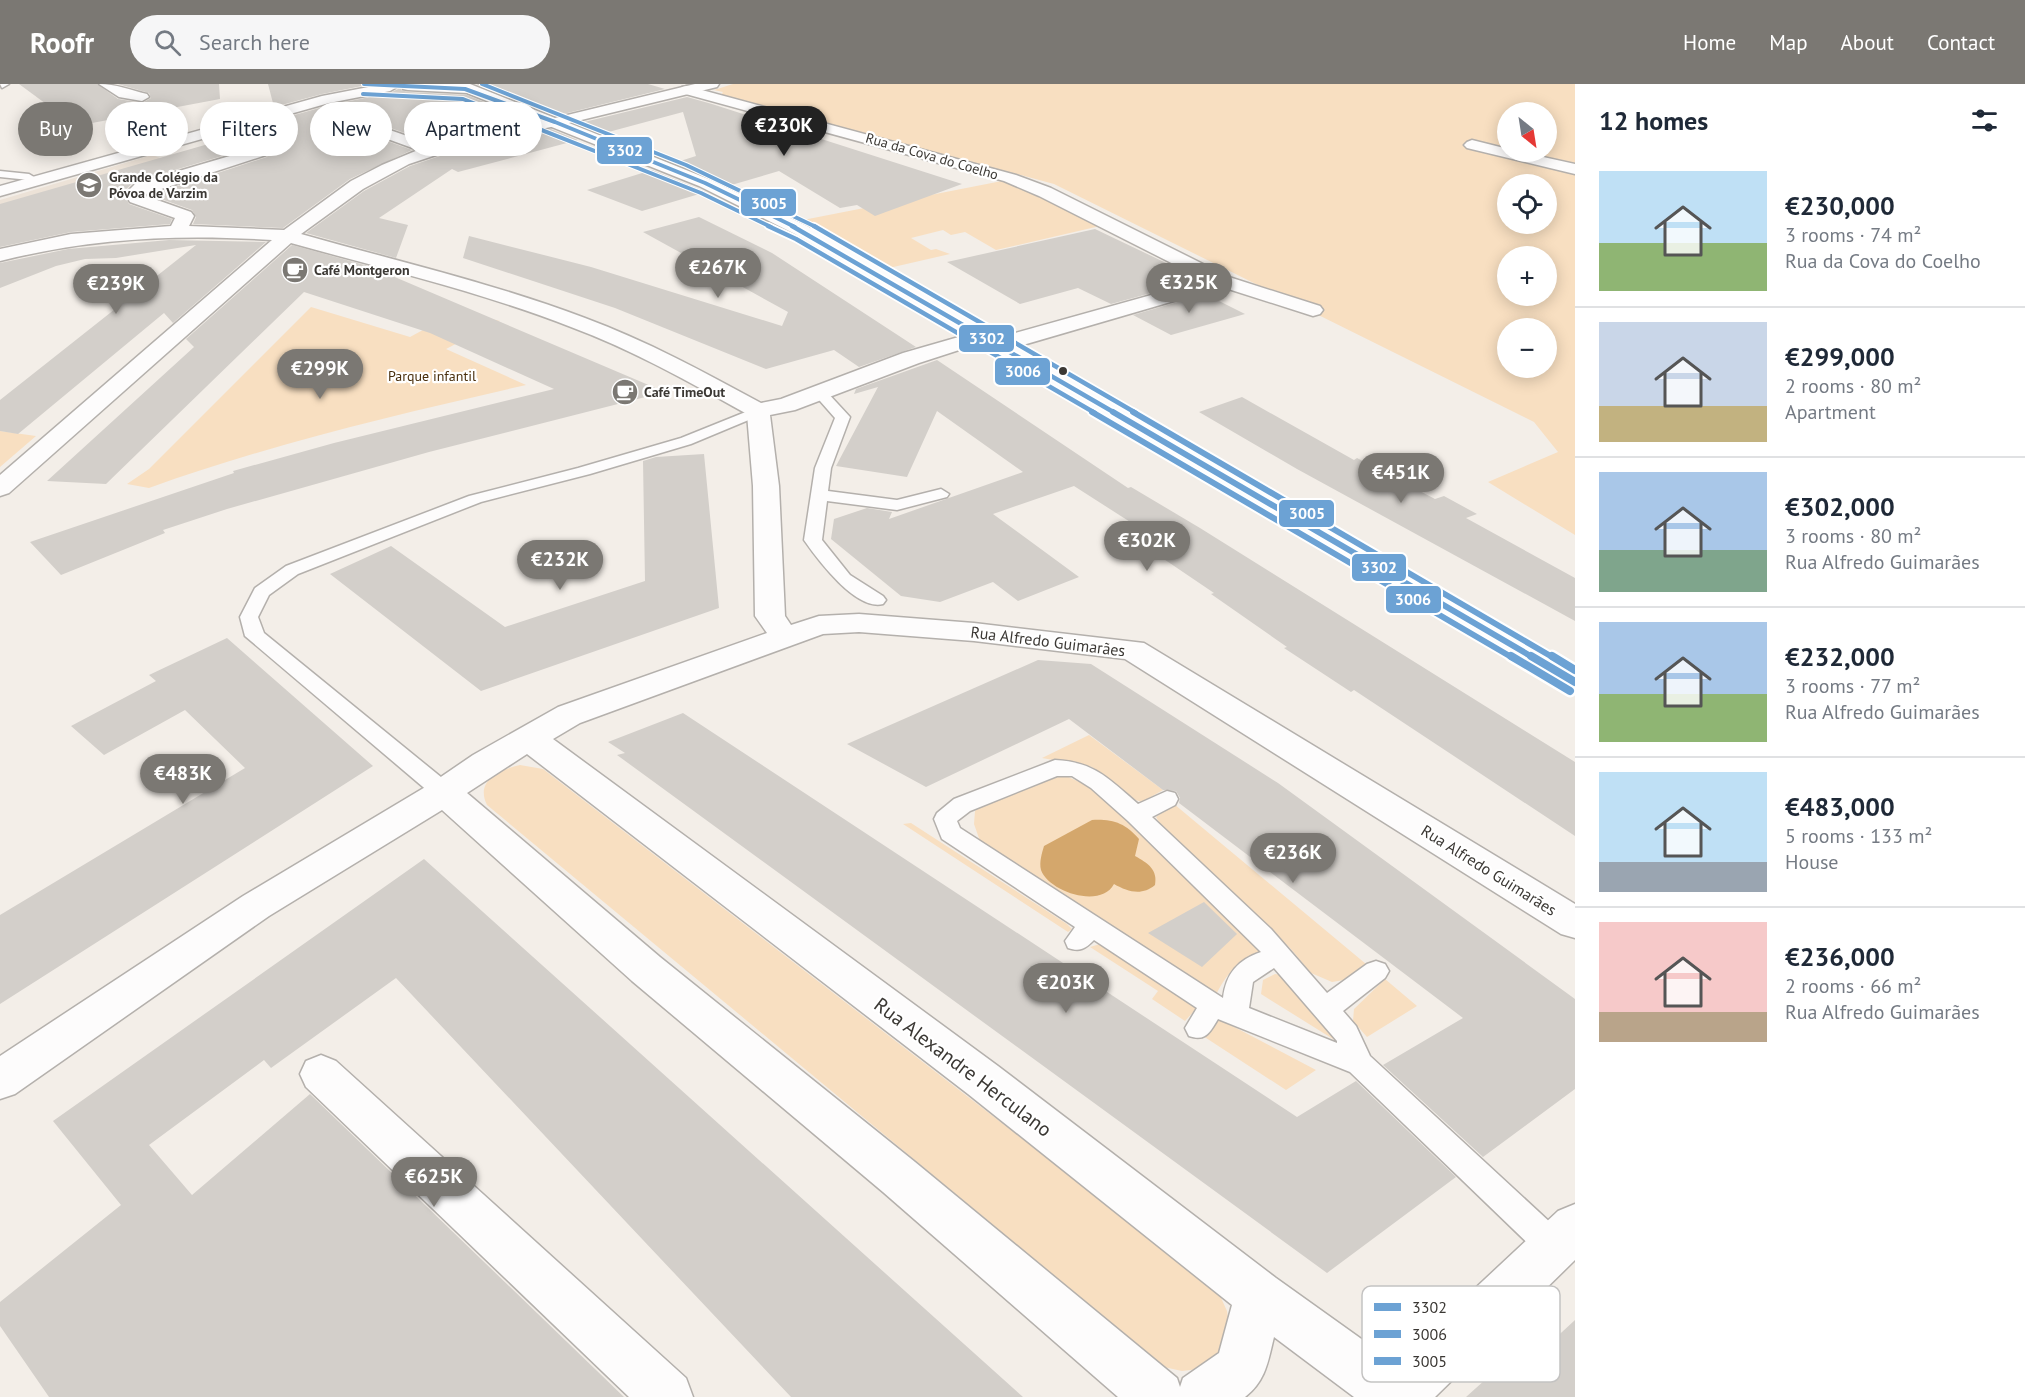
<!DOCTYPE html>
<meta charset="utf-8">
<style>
:root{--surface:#fff;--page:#f6f6f7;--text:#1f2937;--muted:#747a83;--line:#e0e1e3;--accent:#7b7873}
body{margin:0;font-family:"PT Sans",sans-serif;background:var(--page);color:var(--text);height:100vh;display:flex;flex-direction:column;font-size:22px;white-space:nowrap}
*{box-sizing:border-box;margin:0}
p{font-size:20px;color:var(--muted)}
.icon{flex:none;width:33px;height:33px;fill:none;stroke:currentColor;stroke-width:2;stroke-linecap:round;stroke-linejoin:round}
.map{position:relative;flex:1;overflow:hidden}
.drawer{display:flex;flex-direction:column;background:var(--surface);width:450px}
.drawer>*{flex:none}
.hud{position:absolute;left:18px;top:18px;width:570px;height:54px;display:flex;gap:12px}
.needle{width:39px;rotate:150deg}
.controls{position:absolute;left:1497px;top:18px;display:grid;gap:12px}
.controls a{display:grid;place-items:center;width:60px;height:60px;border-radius:50%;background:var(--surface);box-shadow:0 3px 15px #0003;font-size:30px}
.price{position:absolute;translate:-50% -51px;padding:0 14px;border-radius:21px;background:var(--accent);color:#fff;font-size:20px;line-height:39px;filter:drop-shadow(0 2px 3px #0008)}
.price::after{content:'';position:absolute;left:50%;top:36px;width:18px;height:14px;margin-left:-9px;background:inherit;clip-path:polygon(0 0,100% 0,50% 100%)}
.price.on{background:#222;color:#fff}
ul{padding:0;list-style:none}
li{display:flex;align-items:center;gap:18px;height:150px;padding:0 24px}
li+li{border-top:2px solid var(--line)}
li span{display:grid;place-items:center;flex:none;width:168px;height:120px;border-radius:0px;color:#555}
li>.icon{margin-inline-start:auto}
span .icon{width:72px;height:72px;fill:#fffc;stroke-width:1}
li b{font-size:26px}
h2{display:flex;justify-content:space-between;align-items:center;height:72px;padding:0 24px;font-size:26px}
.tag{padding:0 21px;border-radius:27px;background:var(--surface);box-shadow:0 3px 15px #0003;font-size:21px;line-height:54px}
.tag.on{background:var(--accent);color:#fff}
header{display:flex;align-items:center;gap:36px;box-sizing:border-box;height:84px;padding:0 30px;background:var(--accent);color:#fff}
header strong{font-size:28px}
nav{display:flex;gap:33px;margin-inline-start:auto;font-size:21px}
.search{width:420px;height:54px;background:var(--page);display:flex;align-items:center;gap:15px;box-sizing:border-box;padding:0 21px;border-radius:33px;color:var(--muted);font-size:22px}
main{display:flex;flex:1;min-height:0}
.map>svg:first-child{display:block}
</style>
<header>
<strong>Roofr</strong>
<div class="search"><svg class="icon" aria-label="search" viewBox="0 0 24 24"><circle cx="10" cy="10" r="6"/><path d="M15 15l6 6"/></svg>Search here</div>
<nav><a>Home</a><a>Map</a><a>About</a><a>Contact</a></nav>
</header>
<main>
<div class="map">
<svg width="1575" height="1313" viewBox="0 0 1575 1313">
<rect width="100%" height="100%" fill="#f3eee8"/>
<path fill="#ece2d7" d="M152,71L184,82L0,143V116Z"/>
<path fill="#f8dfc1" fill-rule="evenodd" d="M733,0H1575V451L1488,398L1558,368L1534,338L1054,100L721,11L723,8L714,6ZM1508,28H1546V68H1508ZM1508,100H1546V140H1508ZM1508,172H1546V212H1508ZM1508,244H1546V284H1508Z
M1007,96L1054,117L1100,142L996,166L965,148L951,151L943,146L911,154L931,166L936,165L950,170L889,184L803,136Z
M311,223L410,253L458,227L500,237L446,265L526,301C399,330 271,360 149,404L127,400L149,385Z
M0,347L36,352L0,383Z
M1089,651L1163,706L1142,718L1129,714L1092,683L1042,674Z
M520,681L543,685L1217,1205L1227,1227L1230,1247L1224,1267L1199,1285L1182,1287L1164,1283L487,721C475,697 499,686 520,681Z
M1064,691L1086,701L1123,731L1265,866C1241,874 1227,888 1216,911L981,760L974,740L975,727L985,718Z
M1174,720L1366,880L1344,896L1332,898L1311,889L1290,864L1163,745L1156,733Z
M911,739L1067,840L1072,845L1068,848L903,740Z
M1100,860L1190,919L1196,925L1185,937L1152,915L1158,907L1090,863Z
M1275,890L1287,892L1341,960L1261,910L1263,896Z
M1385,895L1417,922L1367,953L1353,937L1354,925Z
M1219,935L1316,986L1286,1006L1203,952Z"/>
<path fill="#d4a76c" d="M1092,736C1113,735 1125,739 1139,755L1135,772C1148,779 1158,786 1155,801C1142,812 1128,808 1114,800C1101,825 1049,808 1041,786C1039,778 1042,769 1044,762Z"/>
<path fill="#d3cfca" d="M19,0H97L118,15L142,19L151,14L149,9L118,0H219L220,15L76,42Z
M268,0H372L322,10L274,23Z
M397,0H401V6L408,8L467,11L531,37L433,59L385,42H374L370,46L373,52L412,66L350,95L283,144L193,140L196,133L192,126L150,111L267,73L270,67L267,63L259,61L134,98L123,108L129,120L172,135L170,140L71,148L0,163V120L278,40L277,36L330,21L390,9L398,5Z
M476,0H648L665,5L555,32Z
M687,13L712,20L962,100L875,132L857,121L840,124L779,87L728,102L674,79L696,72L683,28L601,50L576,40Z
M551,45L578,56L458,88L452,85L379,134L408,141L396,174L306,149L364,107L410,82L464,64Z
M652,86L706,108L642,127L587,106Z
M699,133L772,169L916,263L859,283L834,266L766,285L615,224L463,174L469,152L591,183L782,242L788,228L643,148Z
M1095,145L1185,188L1169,193L1184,200L1111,220L1078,204L1020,220L947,178Z
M169,156L266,158L173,239L164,229L18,350L0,347V316L196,161L116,174L85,175L56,182L0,204V179L68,165Z
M292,161L390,188V191L665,308L429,368L227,425L163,446L165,449L61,491L30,458L234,389L233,387L334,359L554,305L430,249L304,208L106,400L47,397L194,263L186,255Z
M1205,210L1245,230L1171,251L1133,231Z
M937,276L1128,404L1131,403L1200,444L1575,678V752L1354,606L1351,608L1284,564L1287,563L1211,510L1214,509L1149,465L1163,459L1074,402L993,430L1079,493L1018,517L993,498L940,518L901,512L831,455L834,435L867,424L892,428L889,435L1023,388L937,327L907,393L836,382L878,303L854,310L856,305Z
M1242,313L1354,376L1357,374L1435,415L1444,412L1477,430L1466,434L1575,494V537L1297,385L1199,328Z
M704,370L719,524L481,607L330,490L391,462L505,543L645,497L643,377L656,373Z
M227,554L373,682L0,920V831L245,684L185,626L104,671L71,642L156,597L149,591Z
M1038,576L1091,580L1278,699L1575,915V1005L1483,1073L1383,981L1463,934L1179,719L1180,714L1176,707L1163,706L1069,635L926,703L847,660Z
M683,629L1297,1033L1356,997L1456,1093L1327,1189L617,671L625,669L608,658Z
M424,775L1023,1313H791L396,894L271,984L264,976L149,1061L192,1111L310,1010L624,1313H49L0,1242V1218L121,1121L53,1037Z
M1204,818L1237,850L1202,883L1148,849Z
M1575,1236V1313H1466L1525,1260L1536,1272Z"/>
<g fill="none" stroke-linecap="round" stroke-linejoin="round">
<defs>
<path id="lane" d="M0,87L29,90L34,93L29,96L0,93Z
M820,305L825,306L850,333L831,384L828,407L897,416L941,405L949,410L947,413L897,426L827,417L822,456L850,491L883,512L886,516L883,520C856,527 818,476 804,456L815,384L835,334L813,309Z
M758,323L765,327L763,330L691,360L590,390L481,418L298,490L269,511L258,533L264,549L452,702L455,708L452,714L444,716L436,714L245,552L240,533L255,504L286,482L469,412L578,384L681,354Z
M1055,676C1095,678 1109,695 1138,720L1167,707L1175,709L1178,715L1175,721L1152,733L1271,845L1327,909L1367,880L1376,877L1385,880L1389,887L1385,894L1343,927L1356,942L1370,972L1565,1152L1569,1163L1565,1174L1554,1178L1543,1174L1350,988L1218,935C1210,948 1206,958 1189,952L1185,944L1197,924L1094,856C1085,865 1080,868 1068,864L1065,857L1075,843L942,755L934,735L937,729L954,715ZM1057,692H1072L1091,704L1128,737L1261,868C1238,876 1226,889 1223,914L960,744L957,737L970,727ZM1274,884L1337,957V959L1249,924L1253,898Z"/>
<path id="street" d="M0,0H9L2,4Z
M99,0C116,0 130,6 147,10L149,13L142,17L119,13Z
M687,2L1016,91L1051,104L1229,193L1320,222L1323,226L1320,230L1313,232L1222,203L1006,266L998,267L990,266L987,261L990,256L1205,196L1039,112L1004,97L682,9L680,6L682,3Z
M555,34L562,38L560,41L463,62L409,80L363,105L301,150C396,177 493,199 585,234C647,257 704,288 761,319L781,315L903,269L976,248L983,246L990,248L994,252L990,256L919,279L795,326L770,331L779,402L785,532L791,541L819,532L859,530L974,539L1144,559L1575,820V854L1561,850L1125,575L974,557L859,548L823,550L580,639L553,655L998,982L1276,1194L1395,1279L1558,1127L1575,1120V1176L1435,1313H1354L1274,1253C1268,1277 1266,1297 1245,1313H1118L883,1108L632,897L442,726L269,832L15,1010L0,1015V972L243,812L432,699L473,671L558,623L767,549L755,532L753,402L747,330C689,298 633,266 571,243C481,208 384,185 291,159L9,409L0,412V391L272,156C178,150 92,154 0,177V165L71,150L171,142L175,134L130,118L125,110L135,100L260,63L266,65L268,68L266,71L143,111L191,128L194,132L189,142L284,146L351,97L382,81L418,66L374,50L372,47L374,44H384L433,61ZM527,670L968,1010L1232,1221L1219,1269L1183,1294L1180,1303L1177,1294L915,1078L660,873L467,709Z
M1472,56L1508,65V68H1520L1575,80V90L1467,64L1464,61L1467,58Z
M321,971L336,977L686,1294L693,1313H629L306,1003L300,990L306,977Z"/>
<path id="secondary" d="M384,0H394L397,3L390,7L329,19L0,112V102L322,12Z
M403,0H470L555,34L695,0H719L717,3L569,39L711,96L807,142L1575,584V608L1564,605L795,150L699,102L467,9L408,6L403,5Z"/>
</defs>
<use href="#lane" stroke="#b4b0ac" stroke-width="3"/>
<use href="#street" stroke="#b4b0ac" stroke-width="3"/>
<use href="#secondary" stroke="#b4b0ac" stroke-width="3"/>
<use href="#lane" fill="#fdfcfc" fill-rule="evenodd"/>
<use href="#street" fill="#fdfcfc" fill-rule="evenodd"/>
<use href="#secondary" fill="#fdfcfc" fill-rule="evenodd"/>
<defs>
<path id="bus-1-far3" d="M364,0L465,5L555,38L705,99L795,143"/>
<path id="bus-1-far2" d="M792,142L1115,329"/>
<path id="bus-1-far1" d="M1113,328L1534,574"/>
<path id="bus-1" d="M1531,572L1575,598"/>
<path id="bus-2-far3" d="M363,10L463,15L701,109L771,143"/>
<path id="bus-2-far2" d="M768,142L796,155L1095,329"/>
<path id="bus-2-far1" d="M1092,328L1513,574"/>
<path id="bus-2" d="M1511,572L1570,607"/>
<path id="bus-3-far3" d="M482,0L686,81L816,143"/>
<path id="bus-3-far2" d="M814,142L1136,329"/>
<path id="bus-3-far1" d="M1133,328L1554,574"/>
<path id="bus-3" d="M1552,572L1575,586"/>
</defs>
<use href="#bus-1-far3" stroke="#fff" stroke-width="6"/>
<use href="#bus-1-far2" stroke="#fff" stroke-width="8"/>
<use href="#bus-1-far1" stroke="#fff" stroke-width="10"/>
<use href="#bus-1" stroke="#fff" stroke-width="13"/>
<use href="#bus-2-far3" stroke="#fff" stroke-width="6"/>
<use href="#bus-2-far2" stroke="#fff" stroke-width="8"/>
<use href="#bus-2-far1" stroke="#fff" stroke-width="10"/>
<use href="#bus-2" stroke="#fff" stroke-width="13"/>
<use href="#bus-3-far3" stroke="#fff" stroke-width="6"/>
<use href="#bus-3-far2" stroke="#fff" stroke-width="8"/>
<use href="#bus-3-far1" stroke="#fff" stroke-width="10"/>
<use href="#bus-3" stroke="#fff" stroke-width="13"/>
<use href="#bus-1-far3" stroke="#6ca2d4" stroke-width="4"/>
<use href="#bus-1-far2" stroke="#6ca2d4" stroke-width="4.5"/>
<use href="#bus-1-far1" stroke="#6ca2d4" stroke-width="6"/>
<use href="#bus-1" stroke="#6ca2d4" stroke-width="8"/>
<use href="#bus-2-far3" stroke="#6ca2d4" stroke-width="4"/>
<use href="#bus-2-far2" stroke="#6ca2d4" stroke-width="4.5"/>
<use href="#bus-2-far1" stroke="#6ca2d4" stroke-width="6"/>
<use href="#bus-2" stroke="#6ca2d4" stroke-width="8"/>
<use href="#bus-3-far3" stroke="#6ca2d4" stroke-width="4"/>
<use href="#bus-3-far2" stroke="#6ca2d4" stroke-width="4.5"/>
<use href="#bus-3-far1" stroke="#6ca2d4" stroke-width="6"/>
<use href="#bus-3" stroke="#6ca2d4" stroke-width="8"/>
</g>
<defs>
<symbol id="school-disc" viewBox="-11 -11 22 22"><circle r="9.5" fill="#7b7873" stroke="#fff"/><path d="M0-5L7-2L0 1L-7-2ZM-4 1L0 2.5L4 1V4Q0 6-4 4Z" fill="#fff"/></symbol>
<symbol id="cafe-disc" viewBox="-11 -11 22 22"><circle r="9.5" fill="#7b7873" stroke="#fff"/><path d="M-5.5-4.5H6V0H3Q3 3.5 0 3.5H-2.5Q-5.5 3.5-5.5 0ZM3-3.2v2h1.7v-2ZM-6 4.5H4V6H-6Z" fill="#fff"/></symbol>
</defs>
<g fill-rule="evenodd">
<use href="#school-disc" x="74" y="86" width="30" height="30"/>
<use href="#cafe-disc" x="280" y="171" width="30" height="30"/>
<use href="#cafe-disc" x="610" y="293" width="30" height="30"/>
</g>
<circle fill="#3b3834" stroke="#fff" stroke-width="2" cx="1063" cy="287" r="5"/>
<g text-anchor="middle" stroke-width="4.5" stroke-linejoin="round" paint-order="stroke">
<g font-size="14" fill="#3b3834" stroke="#fff">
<text transform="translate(932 72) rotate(16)" y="5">Rua da Cova do Coelho</text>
</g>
<g font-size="14" font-weight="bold" fill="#3b3834" stroke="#fff" text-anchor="start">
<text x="109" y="98">Grande Colégio da<tspan x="109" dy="16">Póvoa de Varzim</tspan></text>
<text x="314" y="191">Café Montgeron</text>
<text x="644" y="313">Café TimeOut</text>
</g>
<g font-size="14" fill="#492f0d" stroke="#fff">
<text x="432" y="297">Parque infantil</text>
</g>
<g font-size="16" fill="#3b3834" stroke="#fff">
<text transform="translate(1048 557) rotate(7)" y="6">Rua Alfredo Guimarães</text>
<text transform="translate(1489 786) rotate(32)" y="6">Rua Alfredo Guimarães</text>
</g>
<g font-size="20" fill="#3b3834" stroke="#fff">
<text transform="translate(963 983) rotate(37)" y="7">Rua Alexandre Herculano</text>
</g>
</g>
<rect x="1362" y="1202" width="198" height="96" rx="9" fill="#fff" stroke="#c4c3c2" stroke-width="1.5"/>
<rect x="1374" y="1219" width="27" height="8" fill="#6ca2d4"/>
<rect x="1374" y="1246" width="27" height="8" fill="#6ca2d4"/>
<rect x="1374" y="1273" width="27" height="8" fill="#6ca2d4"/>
<g font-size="16" fill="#3b3834">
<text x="1412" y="1229">3302</text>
<text x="1412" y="1256">3006</text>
<text x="1412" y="1283">3005</text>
</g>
<g stroke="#fff" stroke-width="2">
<rect x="596" y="52" width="57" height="29" rx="6" fill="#6ca2d4"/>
<rect x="740" y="104" width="57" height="29" rx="6" fill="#6ca2d4"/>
<rect x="958" y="240" width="57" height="29" rx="6" fill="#6ca2d4"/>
<rect x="994" y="273" width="57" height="29" rx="6" fill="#6ca2d4"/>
<rect x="1278" y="415" width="57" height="29" rx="6" fill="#6ca2d4"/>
<rect x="1351" y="469" width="56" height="29" rx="6" fill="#6ca2d4"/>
<rect x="1385" y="501" width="57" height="29" rx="6" fill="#6ca2d4"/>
</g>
<g font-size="16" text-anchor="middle" font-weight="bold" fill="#fff">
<text x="625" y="72">3302</text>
<text x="769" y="125">3005</text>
<text x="987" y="260">3302</text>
<text x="1023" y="293">3006</text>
<text x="1307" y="435">3005</text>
<text x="1379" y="489">3302</text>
<text x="1413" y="521">3006</text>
</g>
</svg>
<div class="controls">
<a><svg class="needle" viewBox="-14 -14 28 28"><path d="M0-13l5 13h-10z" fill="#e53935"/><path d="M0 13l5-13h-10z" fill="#747a83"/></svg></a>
<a><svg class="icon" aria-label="locate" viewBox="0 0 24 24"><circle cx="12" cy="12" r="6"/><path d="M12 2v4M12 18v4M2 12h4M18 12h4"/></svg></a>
<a>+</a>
<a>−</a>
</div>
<b class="price on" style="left:784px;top:73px">€230K</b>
<b class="price" style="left:718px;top:215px">€267K</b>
<b class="price" style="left:1189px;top:230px">€325K</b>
<b class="price" style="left:116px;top:231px">€239K</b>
<b class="price" style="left:320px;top:316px">€299K</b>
<b class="price" style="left:1401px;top:420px">€451K</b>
<b class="price" style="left:1147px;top:488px">€302K</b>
<b class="price" style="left:560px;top:507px">€232K</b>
<b class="price" style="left:183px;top:721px">€483K</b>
<b class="price" style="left:1293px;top:800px">€236K</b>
<b class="price" style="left:1066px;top:930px">€203K</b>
<b class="price" style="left:434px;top:1124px">€625K</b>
<div class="hud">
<a class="tag on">Buy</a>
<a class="tag">Rent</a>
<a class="tag">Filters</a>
<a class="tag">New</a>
<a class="tag">Apartment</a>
</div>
</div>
<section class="drawer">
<h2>12 homes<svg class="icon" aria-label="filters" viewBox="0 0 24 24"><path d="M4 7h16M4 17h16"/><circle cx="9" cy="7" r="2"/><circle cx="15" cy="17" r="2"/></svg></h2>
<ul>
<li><span style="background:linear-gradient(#bfe0f5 60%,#8fb573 0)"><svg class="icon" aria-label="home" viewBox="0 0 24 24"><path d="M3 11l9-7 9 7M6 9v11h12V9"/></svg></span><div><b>€230,000</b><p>3 rooms · 74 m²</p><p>Rua da Cova do Coelho</p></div></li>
<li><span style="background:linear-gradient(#c9d6e8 70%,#c2b280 0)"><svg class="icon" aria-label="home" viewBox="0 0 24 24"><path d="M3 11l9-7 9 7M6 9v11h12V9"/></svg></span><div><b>€299,000</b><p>2 rooms · 80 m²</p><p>Apartment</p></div></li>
<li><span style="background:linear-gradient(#a9c7e8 65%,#7fa58c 0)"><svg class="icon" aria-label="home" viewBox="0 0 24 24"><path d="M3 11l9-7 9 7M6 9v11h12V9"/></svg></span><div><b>€302,000</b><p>3 rooms · 80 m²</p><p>Rua Alfredo Guimarães</p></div></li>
<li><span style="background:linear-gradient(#a9c7e8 60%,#8fb573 0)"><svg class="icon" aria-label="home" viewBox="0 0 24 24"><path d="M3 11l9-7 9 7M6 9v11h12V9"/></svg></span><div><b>€232,000</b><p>3 rooms · 77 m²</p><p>Rua Alfredo Guimarães</p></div></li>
<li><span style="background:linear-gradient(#bfe0f5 75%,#9aa5b1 0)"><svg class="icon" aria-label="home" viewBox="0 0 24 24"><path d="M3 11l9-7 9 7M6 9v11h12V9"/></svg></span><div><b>€483,000</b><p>5 rooms · 133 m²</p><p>House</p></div></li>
<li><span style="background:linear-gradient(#f6c9c9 75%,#b9a48a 0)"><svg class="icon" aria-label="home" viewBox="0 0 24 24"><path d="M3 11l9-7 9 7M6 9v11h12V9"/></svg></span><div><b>€236,000</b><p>2 rooms · 66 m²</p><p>Rua Alfredo Guimarães</p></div></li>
</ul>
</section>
</main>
